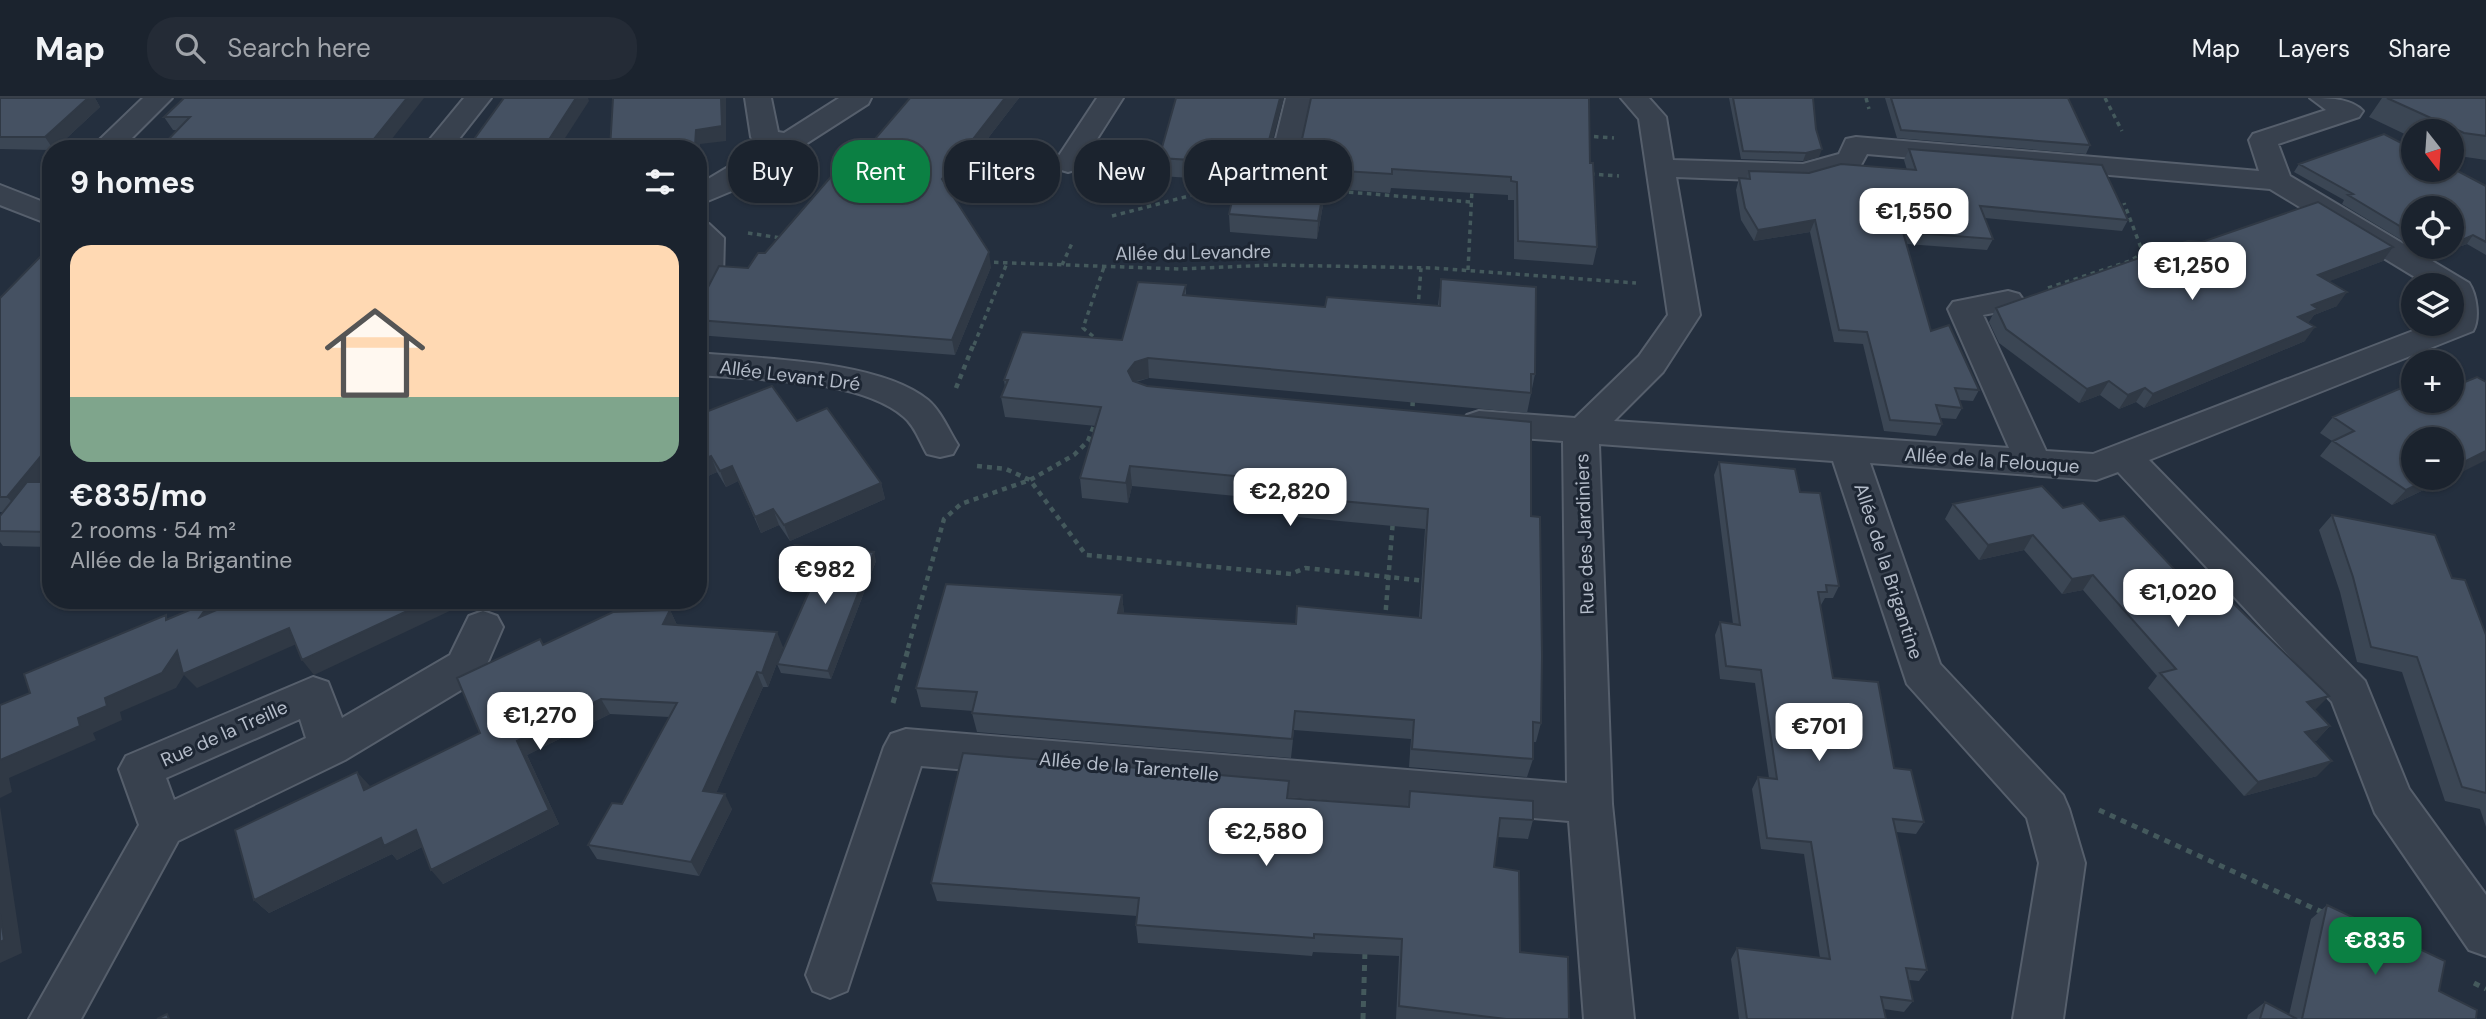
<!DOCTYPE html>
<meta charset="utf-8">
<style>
:root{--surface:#1b232e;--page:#242b36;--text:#f1f3f6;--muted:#a0a4aa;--line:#39404a;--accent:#0b8043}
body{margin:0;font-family:"DM Sans",sans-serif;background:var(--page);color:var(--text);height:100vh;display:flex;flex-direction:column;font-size:26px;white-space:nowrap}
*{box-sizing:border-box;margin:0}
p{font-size:23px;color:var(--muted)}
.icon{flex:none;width:38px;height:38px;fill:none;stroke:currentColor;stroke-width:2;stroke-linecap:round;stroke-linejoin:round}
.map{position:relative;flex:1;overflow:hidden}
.panel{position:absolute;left:42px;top:42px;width:665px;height:469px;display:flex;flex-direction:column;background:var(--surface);border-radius:28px;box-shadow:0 2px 5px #0004,0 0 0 2px var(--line)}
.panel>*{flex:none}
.top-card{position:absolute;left:728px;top:42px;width:665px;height:63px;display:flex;gap:14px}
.needle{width:46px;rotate:163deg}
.fabs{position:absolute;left:2401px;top:21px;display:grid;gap:14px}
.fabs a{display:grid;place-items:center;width:63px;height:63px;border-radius:50%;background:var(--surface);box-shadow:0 2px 5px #0004,0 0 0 2px var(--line);font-size:35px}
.price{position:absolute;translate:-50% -60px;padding:0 16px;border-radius:14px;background:#fff;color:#222;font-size:23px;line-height:46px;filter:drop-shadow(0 2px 4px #0008)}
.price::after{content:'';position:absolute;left:50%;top:42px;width:21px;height:16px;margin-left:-10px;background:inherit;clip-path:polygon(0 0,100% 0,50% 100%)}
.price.selected{background:var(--accent);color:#fff}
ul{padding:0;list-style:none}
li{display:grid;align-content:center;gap:14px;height:371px;padding:0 28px}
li+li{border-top:2px solid var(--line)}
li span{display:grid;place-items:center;height:217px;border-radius:21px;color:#555}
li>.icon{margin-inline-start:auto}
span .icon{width:126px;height:126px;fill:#fffc;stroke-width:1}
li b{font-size:30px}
h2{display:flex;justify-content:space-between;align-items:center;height:84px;padding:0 28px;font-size:30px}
.tag{padding:0 24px;border-radius:28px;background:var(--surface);box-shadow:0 2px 5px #0004,0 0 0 2px var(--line);font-size:24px;line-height:63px}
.tag.selected{background:var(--accent);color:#fff}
header{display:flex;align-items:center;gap:42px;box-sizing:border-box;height:98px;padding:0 35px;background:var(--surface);border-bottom:2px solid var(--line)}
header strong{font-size:33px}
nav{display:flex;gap:38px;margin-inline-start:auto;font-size:24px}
.search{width:490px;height:63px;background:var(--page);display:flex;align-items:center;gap:18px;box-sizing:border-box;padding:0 24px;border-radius:28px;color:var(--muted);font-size:26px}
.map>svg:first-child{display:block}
</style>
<header>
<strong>Map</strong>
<div class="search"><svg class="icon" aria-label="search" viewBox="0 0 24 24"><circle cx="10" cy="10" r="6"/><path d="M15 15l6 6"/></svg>Search here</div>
<nav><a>Map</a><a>Layers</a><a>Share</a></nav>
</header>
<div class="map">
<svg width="2486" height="921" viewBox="0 0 2486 921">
<rect width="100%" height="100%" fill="#242f3e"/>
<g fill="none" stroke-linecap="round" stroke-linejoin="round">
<defs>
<path id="minor" d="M143,0H172L121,51H90Z
M464,0H491L451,51H422Z
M745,0H771L778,34L784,35L839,0H871L868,6L734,92L698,107V87L765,47L755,45L751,39Z
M1097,0H1123L1078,71L1068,74L1058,71L1054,65Z
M1286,0H1312L1296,73L1292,79L1282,82L1272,79L1268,73Z
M1621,0H1649L1666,19L1673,62L1803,66L1839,56L1846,41L1856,39L2259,73L2249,42L2253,36L2326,12L2310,0C2328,0 2351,0 2363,13L2359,19L2278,46L2290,78L2469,185C2477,197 2480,221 2473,233L2149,362L2365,583L2409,691L2486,797V858L2469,852L2375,715L2332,604L2118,374L2096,382L1870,365L1940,566L2063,697L2069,711L2085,765L2063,921H2013L2039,765L2027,720L1907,586L1833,363L1599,346L1612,706L1634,921H1584L1569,723L921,668L847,893L830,900L813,893L806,877L884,649L891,636L906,631L1567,685L1563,343L1479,337L1467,333L1461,325L1467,317L1479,313L1575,320L1639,258L1668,217L1639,21ZM1867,56L2270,91L2428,187H2452V226H2431L2093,356L2046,353L1983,217L2019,210L2024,203L2019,196L2008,193L1953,204L1948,211L2009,350L1614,323L1663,274L1700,217L1676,79L1805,84L1861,67Z
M0,87L51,107V127L0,107Z
M698,123L709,126L724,140L723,181L709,210L698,213Z
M698,255C761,261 879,262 928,302C941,313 949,333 958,347L953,356L940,359L927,356C920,344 915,328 904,319C859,280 756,282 698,277Z
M483,513L497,518L503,529L481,580L345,662L178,743L81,921H29L139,727L119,671L126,658L313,579L328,584L342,620L450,557L469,518ZM300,621L306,640L174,702L166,680Z"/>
</defs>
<use href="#minor" stroke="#565f6c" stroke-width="4"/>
<path stroke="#44595c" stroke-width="3.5" stroke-dasharray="4.5 4.5" stroke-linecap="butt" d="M1866,0L1869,11
M2105,0L2122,33
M1585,38L1614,40
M1590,76L1619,78
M1322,92L1471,104
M1112,118L1239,85
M748,135L781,140
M985,164L1179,171L1272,167L1434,170L1636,185
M1062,167L1073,143
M1468,172L1472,92
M2048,190L2130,163L2143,155L2124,105
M1418,210L1421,170
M1100,244L1083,230L1104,169
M974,247L1007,165"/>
<path stroke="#44595c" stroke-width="4.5" stroke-dasharray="5 5" stroke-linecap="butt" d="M956,290L974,245
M1412,318L1413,299
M977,368L1006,371L1030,382L1086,457L1291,476L1305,470L1426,483
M1385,522L1393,422
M908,550L944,421L961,406L1030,382L1074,357L1088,343L1095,325"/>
<path stroke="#44595c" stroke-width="5" stroke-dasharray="6 6" stroke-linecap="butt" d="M893,605L909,548
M2099,712L2324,815
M2474,885L2486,891
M1363,921L1365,852"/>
<use href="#minor" fill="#38414e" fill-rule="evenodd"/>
</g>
<path fill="#3b4654" d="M0,0H95L100,9L55,51H51V52L0,51Z
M184,0L384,51L173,32L164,19Z
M910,0H1019L949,91L991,169L955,257L698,237V199L704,197L748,170L765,155L863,55Z
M1729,0H1813L1819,59L1803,63L1741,61Z
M1885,0H2068L2090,47L2086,56L1897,40Z
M2382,0H2486V62L2452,57V33H2413V40L2369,19Z
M1909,51L2128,122L2122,133L1985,120L1993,141L1987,152L1907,146L1931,233L1979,292L1973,303L1959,302L1962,310L1956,321L1940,320L1942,326L1936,338L1884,333L1863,246L1834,244L1810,134L1754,143L1741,122L1736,92L1739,80L1746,81L1749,73L1809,75L1907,72L1904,62Z
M1159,60H1269L1270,62L1282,66L1590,65L1597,149L1593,167L1514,161V102H1508V97L1391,90L1390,95L1326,90L1317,141L1230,134L1229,116L1237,83L1160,78Z
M2299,66L2486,88V157L2467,146L2453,151L2449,149H2452V110H2413V149L2342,106L2344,102L2294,74Z
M2202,144L2393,149L2383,163L2329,183L2337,208L2314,217L2308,225L2305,243L2144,310L2136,304L2119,311L2100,297L2079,305L1999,245L1989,224L1996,210Z
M51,155V379L46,384H51V449L3,448L0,444V418L3,414H0V200Z
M1441,181L1535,276L1527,315L1149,280L1136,284L1531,418L1541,625L1536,644H1533V661L1527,679L1409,669L1411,641L1294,632L1291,660L977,634L972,615L973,613L921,609L916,590L1122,497L1124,516L1296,526L1419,520L1425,431L1297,419V404L1132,388L1128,405L1082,400L1080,380L1096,328L1005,319L1001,299L1005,289L1004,282L1122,242L1186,187V197L1325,209L1438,207Z
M2413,285V380H2449L2392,407L2320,358L2332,343L2320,335L2333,319Z
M698,317L797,323L881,385L885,401L790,443L779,427L761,435L738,383L726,389L717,374L708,378L698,361Z
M1719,364L1800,394L1839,488L1833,500H1825L1821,507H1820L1833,580L1894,670L1924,724L1916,736L1896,734L1927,872L1919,883L1909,882L1913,903L1904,914L1884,911L1886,921H1739L1731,861L1737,850L1820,860L1804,756L1761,751L1752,691L1758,679L1769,680L1755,585L1720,581L1715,537L1720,524L1733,526L1714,377Z
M1953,406L2063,410L2100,423L2188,486L2330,628L2316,643H2313L2317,678L2244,698L2148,590L2157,578L2083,492L2062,496L2024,452L1979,462L1945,421Z
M2332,417L2452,480L2486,537V729L2480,711L2445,703L2402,574L2357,564L2340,494L2319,432Z
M795,447L876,463L831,581L781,575L777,566L815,480L798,456Z
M670,512L677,527L783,549L768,589H763L716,695L732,711L699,778L597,761L588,747L622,706L669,619L610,616L527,657L559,726L443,786L422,749L397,762L392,756L269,815L254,802L480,635L540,541L544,547Z
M1289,683L1288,700L1407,709L1410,693L1533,722L1528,741L1497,739L1494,769L1520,854L1569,921H1396L1399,858L1313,854L1312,858L1138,845L1136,827L1137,818L937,803L931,785Z
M2327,807L2439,893L2476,921H2247L2248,917L2265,904L2289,917L2311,821Z"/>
<path fill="#303945" d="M88,0H95L100,9L55,51H53L45,39Z
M407,0H424L384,51H366Z
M576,0H588L589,3L558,51H543Z
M721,0H726V43L700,46V62L698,63V51H677L696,32Z
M1005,0H1019L945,96L942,81Z
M1280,0H1284L1265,72L1266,54Z
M1822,51L1819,59L1803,63L1806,55Z
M1327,72L1326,90L1317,141L1318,123Z
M1815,122L1810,134L1754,143L1758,132Z
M2473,137L2467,146L2453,151L2460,143Z
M2393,149L2383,163L2309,191L2318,177Z
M989,154L991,169L955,257L952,242Z
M2347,194L2337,208L2314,217L2308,225L2298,219L2312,207Z
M2315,229L2305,243L2144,310L2153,296Z
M1148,260L1149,280L1136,283L1130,293L1128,273L1135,264Z
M2109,283L2100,297L2079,305L2087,291Z
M2145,290L2136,304L2119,311L2128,297Z
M51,346V379L22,414L7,399Z
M2486,353V362L2452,379V370Z
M711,358L717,374L708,378L702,362Z
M732,368L738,383L726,389L720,373Z
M1130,368L1132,388L1128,405L1126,385Z
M2431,380H2449L2392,407L2406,392Z
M881,385L885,401L790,443L784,427Z
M773,411L779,427L761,435L755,419Z
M2033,437L2024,452L1979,462L1988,447Z
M874,454L876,463L831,581L828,573Z
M2093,477L2083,492L2062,496L2072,481Z
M1122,497L1124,516L1118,515Z
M293,502H299L307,522L295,508Z
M431,502H453L456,510L314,577L302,562Z
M211,503L223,518L200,519Z
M670,512L677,527L663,526Z
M289,530L301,544L197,590L184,577L176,590L120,614L122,622L93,635L96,642L9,680L12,694L0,700V662L105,600L177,553Z
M777,534L783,549L768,589L762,575Z
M757,574L763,589L711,707L703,693Z
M2329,598L2314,613L2307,604Z
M601,601L610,616L527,657L559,726L443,786L431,772L517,643Z
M2330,628L2316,643L2290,648L2305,634Z
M2332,663L2317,678L2244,698L2258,684Z
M357,674L370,688L364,692Z
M725,696L732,711L699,778L691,764Z
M0,708L22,855L0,865Z
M416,732L428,746L397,762L392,756L269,815L254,802L381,740Z"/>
<path fill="#455162" stroke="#303945" stroke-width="2" d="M0,0H88L45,39H0Z
M184,0H407L366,51H159L190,19H164Z
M504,0H576L543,51H467Z
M613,0H721L722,28L696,32L695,48L677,51H610Z
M910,0H1005L942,81L989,154L952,242L698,222V199L704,197L719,168L748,170L758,155H765L861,44L863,55Z
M1176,0H1280L1266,54L1270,62L1282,66L1293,63L1299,55L1311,0H1589L1590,65H1593L1597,149L1518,143L1517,84L1511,83V79L1392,71V76L1327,72L1318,123L1229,116L1241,65L1159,60Z
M1733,0H1813L1816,31L1822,51L1806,55L1743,53Z
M1891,0H2068L2090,47L1901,32Z
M2387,0H2486V38L2464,35Z
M2384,36L2413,51V72H2452V70L2486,88V144L2473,137L2460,143L2452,138V110H2413V136L2348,97L2353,96L2299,66Z
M1909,51L2102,67L2128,122L1980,108L1993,141L1903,134L1931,233L1949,227L1979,292L1955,290L1962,310L1936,307L1942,326L1890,322L1867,234L1839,232L1815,122L1758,132L1745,110L1739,80L1750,81L1749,73L1809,75L1841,66L1916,72Z
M2318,104L2393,149L2318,177L2347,194L2312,207L2318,211L2298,219L2315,229L2153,296L2145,290L2128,297L2109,283L2087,291L2006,231L1996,210L2188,143L2202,144Z
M44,155H51V346L7,399H0V200Z
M1441,181L1536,189L1535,276H1531V295L1148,260L1135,264L1128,273L1133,283L1147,288L1531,324V418L1540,419L1542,558L1541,625L1533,624V661L1412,651L1414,622L1295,613L1292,641L972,615L977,594L916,590L946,486L1122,497L1118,515L1296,526L1297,508L1421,520L1428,411L1297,399L1299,384L1130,368L1126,385L1080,380L1101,309L1001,299L1008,282H1004L1022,234L1122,242L1138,184L1186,187L1183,197L1325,209L1327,199L1440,208Z
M2477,279L2486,284V353L2452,370V341H2413V380H2431L2406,392L2333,343L2354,333L2333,319L2413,285V303H2452V284L2458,287Z
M772,288L797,323L827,310L881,385L784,427L773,411L755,419L732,368L720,373L711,358L702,362L698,356V317Z
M1719,364L1795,371L1800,394L1820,395L1839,488L1826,487L1827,494H1818L1833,580L1878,584L1894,670L1911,672L1924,724L1893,721L1927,872L1906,870L1913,903L1881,899L1886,921H1747L1737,850L1830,861L1811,744L1767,740L1758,679L1777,681L1761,572L1726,568L1720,524L1740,527Z
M27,384H51V434L0,433V418Z
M2042,388L2063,410L2083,405L2100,423L2124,418L2188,486L2209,482L2329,598L2307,604L2330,628L2305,634L2332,663L2258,684L2160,575L2176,571L2093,477L2072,481L2033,437L1988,447L1953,406Z
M2332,417L2435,437L2452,480L2465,482L2486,537V695L2462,689L2417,559L2371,549L2353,479Z
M795,447L874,454L828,573L777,566L816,478Z
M240,502H293L295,508L308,502H431L302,562L289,530L183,576L177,553L162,575L105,600L107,608L78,620L80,628L0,662V607L30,595L24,576L166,517V522L211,503L200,519Z
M670,512L663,526L777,534L762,575L757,574L703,693L725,696L691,764L588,747L612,705L622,706L677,605L601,601L517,643L549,712L431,772L416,732L384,748L381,740L254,802L235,732L357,674L364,692L480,635L457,580L540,541L543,547L613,514Z
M963,655L1289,683L1287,700L1409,709L1410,693L1533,703V722L1500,720L1494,769L1519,773L1520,854L1568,859L1569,921H1506L1399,908L1402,841L1314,836V840L1136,827L1139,800L931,785Z
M2327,807L2445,863L2439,893L2477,912L2476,921H2302Z
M0,816L4,842L0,844Z
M2265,904L2297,921H2260Z
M167,916L169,921H157Z"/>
<g text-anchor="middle" stroke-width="6" stroke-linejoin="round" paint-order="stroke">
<g font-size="19" fill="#b4bcc9" stroke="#1d2633">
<text transform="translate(1193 154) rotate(-1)" y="7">Allée du Levandre</text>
<text transform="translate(790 277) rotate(7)" y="7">Allée Levant Dré</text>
<text transform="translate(1992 362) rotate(4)" y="7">Allée de la Felouque</text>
<text transform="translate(1584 436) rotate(-92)" y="7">Rue des Jardiniers</text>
<text transform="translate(1889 473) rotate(72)" y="7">Allée de la Brigantine</text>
<text transform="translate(224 635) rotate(-24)" y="7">Rue de la Treille</text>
<text transform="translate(1129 668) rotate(5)" y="7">Allée de la Tarentelle</text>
</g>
</g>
</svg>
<div class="fabs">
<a><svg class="needle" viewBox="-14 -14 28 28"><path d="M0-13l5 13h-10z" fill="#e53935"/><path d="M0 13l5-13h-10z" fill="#a0a4aa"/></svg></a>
<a><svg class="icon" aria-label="locate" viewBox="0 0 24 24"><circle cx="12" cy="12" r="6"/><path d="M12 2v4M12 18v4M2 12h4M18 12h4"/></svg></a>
<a><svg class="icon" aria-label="layers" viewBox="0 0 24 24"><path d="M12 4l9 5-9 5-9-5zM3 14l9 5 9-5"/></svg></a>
<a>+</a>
<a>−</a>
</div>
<b class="price" style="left:1914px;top:150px">€1,550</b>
<b class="price" style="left:2192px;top:204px">€1,250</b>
<b class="price" style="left:1290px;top:430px">€2,820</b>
<b class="price" style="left:825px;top:508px">€982</b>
<b class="price" style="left:2178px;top:531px">€1,020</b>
<b class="price" style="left:540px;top:654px">€1,270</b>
<b class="price" style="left:1819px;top:665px">€701</b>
<b class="price" style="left:1266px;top:770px">€2,580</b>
<b class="price selected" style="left:2375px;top:879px">€835</b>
<div class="top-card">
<a class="tag">Buy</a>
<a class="tag selected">Rent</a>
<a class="tag">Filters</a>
<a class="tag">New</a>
<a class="tag">Apartment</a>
</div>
<section class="panel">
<h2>9 homes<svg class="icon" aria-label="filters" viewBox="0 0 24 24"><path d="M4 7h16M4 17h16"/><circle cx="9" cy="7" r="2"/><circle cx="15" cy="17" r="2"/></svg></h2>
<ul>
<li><span style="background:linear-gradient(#ffd9b3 70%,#7fa58c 0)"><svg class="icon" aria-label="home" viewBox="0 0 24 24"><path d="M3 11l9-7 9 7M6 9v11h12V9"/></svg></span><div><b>€835/mo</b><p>2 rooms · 54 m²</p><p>Allée de la Brigantine</p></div></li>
</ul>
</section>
</div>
